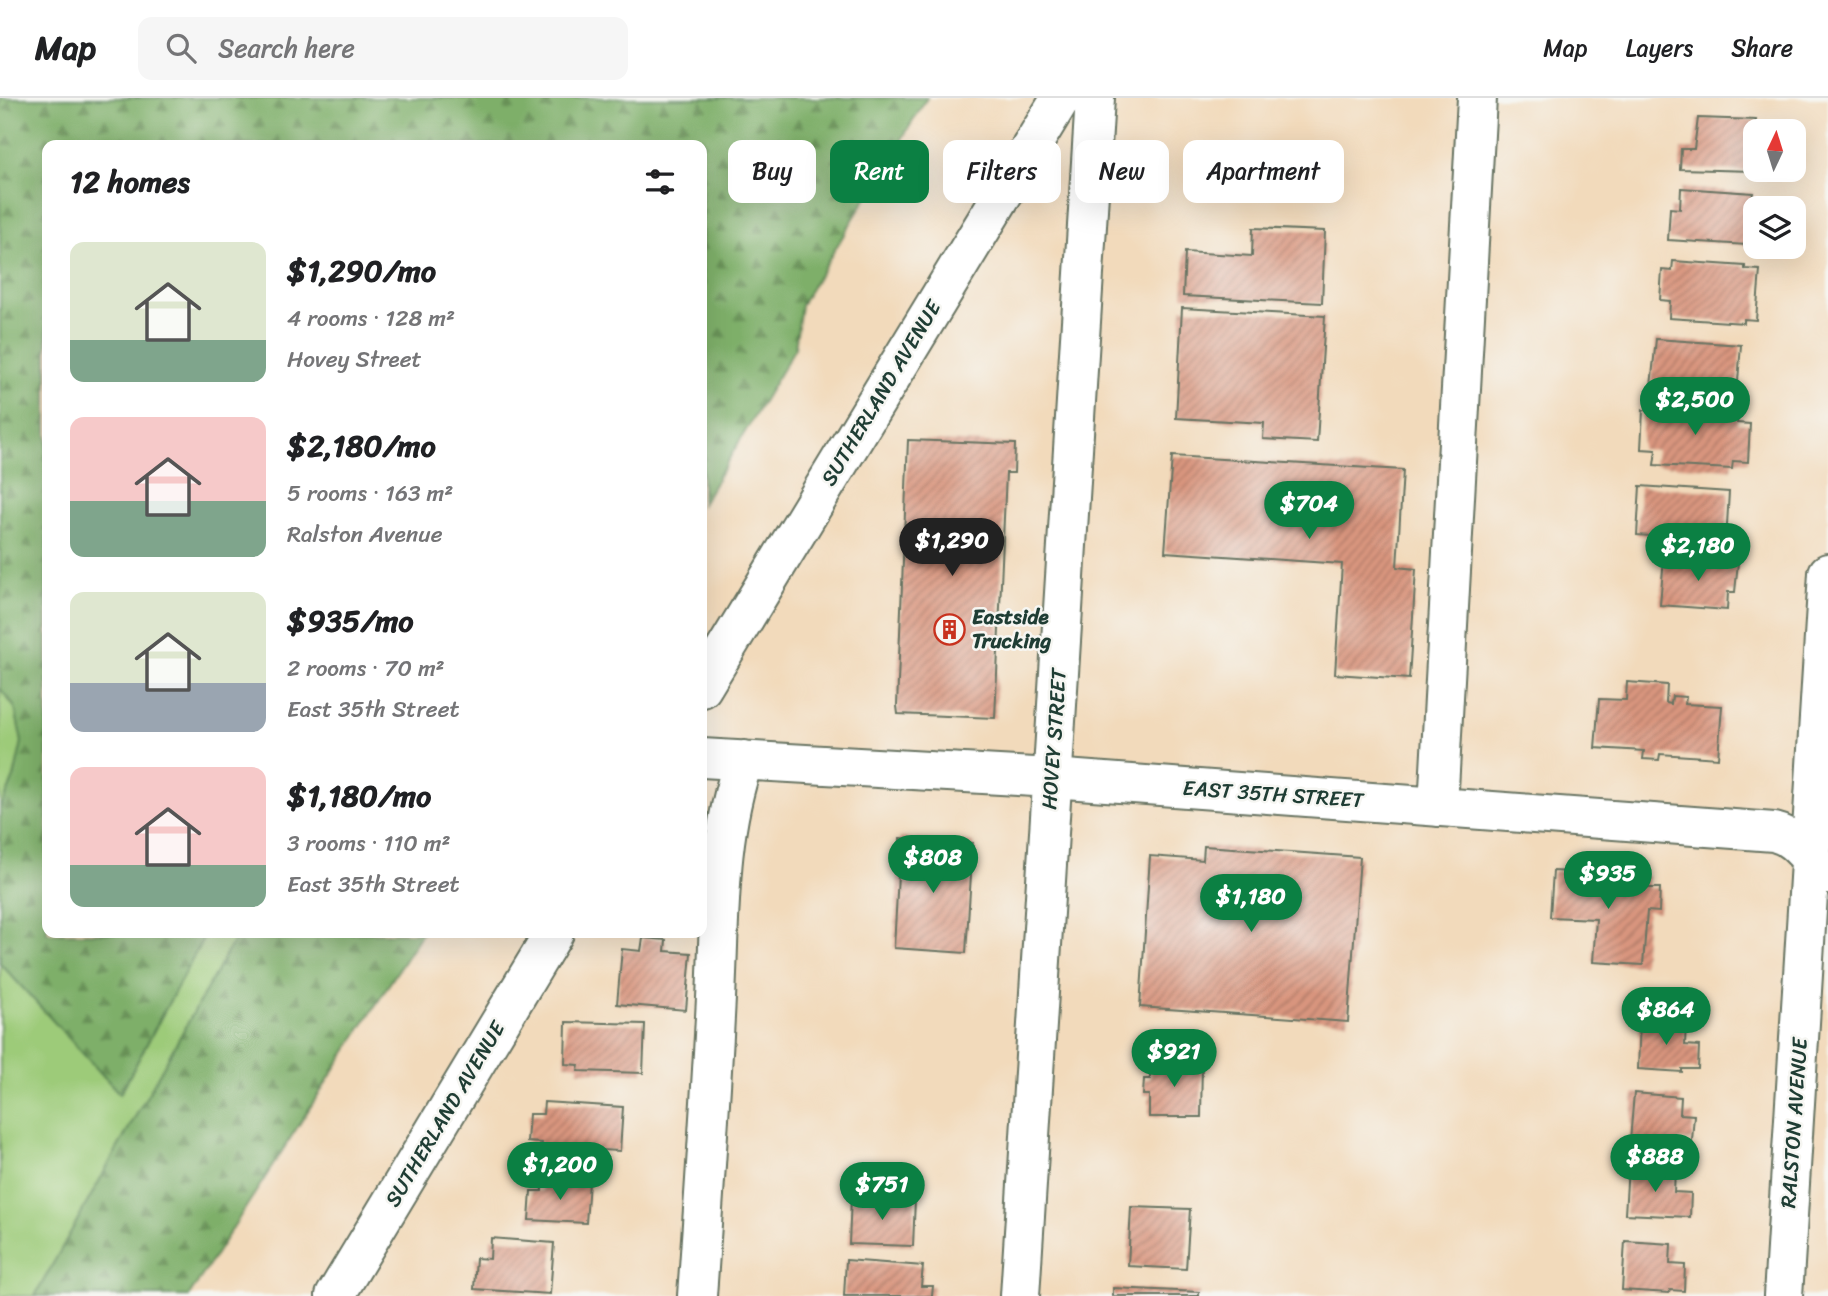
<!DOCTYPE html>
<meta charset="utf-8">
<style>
:root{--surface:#fff;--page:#f6f6f6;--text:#202124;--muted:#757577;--line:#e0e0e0;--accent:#0b8043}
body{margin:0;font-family:Sriracha,sans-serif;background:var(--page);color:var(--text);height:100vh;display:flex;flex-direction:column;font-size:26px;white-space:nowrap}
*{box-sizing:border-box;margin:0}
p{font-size:23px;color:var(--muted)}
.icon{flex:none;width:38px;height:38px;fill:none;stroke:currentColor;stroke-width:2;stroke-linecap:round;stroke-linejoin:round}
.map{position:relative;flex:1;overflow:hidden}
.drawer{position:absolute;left:42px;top:42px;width:665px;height:798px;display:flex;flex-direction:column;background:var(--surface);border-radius:14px;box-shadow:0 7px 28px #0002}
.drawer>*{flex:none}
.guide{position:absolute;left:728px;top:42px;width:665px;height:63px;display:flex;gap:14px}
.needle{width:46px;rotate:4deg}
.tools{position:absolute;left:1743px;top:21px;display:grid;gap:14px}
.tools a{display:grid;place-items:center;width:63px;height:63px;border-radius:14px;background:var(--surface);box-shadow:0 7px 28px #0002;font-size:35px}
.price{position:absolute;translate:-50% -60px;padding:0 16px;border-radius:24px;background:var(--accent);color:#fff;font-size:23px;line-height:46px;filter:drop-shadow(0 2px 4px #0008)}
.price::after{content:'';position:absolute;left:50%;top:42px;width:21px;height:16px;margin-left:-10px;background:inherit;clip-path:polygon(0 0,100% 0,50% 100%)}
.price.active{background:#222;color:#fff}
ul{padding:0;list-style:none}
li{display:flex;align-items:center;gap:21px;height:175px;padding:0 28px}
li span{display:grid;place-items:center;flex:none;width:196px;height:140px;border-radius:14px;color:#555}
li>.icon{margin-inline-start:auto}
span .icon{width:84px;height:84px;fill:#fffc;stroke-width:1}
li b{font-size:30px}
h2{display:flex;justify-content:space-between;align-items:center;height:84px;padding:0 28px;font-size:30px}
.tag{padding:0 24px;border-radius:14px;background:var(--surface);box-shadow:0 7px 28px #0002;font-size:24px;line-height:63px}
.tag.active{background:var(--accent);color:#fff}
header{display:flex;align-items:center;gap:42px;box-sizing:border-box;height:98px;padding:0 35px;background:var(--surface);border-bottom:2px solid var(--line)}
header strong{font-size:33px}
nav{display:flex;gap:38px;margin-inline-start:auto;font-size:24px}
.search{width:490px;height:63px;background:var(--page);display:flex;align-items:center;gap:18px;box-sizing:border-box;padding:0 24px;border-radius:14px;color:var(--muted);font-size:26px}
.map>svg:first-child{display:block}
</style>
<header>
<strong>Map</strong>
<div class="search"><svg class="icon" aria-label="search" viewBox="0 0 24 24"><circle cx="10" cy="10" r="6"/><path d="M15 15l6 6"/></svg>Search here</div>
<nav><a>Map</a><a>Layers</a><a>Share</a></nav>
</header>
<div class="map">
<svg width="1828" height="1198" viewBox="0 0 1828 1198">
<defs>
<pattern id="forest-firs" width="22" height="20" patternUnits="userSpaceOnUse" patternTransform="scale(1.75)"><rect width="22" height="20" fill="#7eaf69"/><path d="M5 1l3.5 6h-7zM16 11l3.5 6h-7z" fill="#679057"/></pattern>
<pattern id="building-hatch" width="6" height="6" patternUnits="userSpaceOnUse" patternTransform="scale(1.75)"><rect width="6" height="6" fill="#d9957e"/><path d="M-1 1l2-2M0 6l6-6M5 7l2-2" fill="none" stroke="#af7b68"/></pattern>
</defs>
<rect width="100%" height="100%" fill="#f6f6f2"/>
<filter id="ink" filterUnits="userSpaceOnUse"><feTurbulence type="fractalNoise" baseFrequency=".0143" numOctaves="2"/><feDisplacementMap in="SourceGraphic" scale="14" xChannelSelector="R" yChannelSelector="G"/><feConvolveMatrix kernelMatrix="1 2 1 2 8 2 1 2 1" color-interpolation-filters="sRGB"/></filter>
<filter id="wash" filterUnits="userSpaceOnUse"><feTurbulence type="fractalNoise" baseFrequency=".00686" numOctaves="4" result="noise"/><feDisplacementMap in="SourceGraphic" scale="28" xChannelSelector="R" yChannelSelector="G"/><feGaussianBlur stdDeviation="1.57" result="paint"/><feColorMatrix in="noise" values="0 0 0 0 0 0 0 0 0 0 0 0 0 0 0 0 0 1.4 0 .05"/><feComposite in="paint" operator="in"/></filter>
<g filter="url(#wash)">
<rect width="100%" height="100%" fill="#f2dabb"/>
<path fill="#9dcb79" stroke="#5e8456" stroke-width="2" d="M0,590L15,610L22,644L14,680L0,711Z
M206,835H238L35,1198H0V865L120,996Z"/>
<path fill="url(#forest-firs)" stroke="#4e764e" stroke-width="2" d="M0,0H927L801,207L795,250L702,406V47H47V835H206L120,996L0,865V711L14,680L22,644L15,610L0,590Z
M238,835H422L189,1198H35Z"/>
<g id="blocks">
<path fill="url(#building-hatch)" d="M1698,20L1756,22L1755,28L1769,29L1768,33H1755V61H1753V73L1680,71L1681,51H1694Z
M1681,90L1753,95L1752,101L1765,102L1764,110H1755V140H1748L1747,147L1668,142L1670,110L1680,111Z
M1253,130L1325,133L1322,205L1183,198L1185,154L1252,158Z
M1673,163L1745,168V171L1760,172L1756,222L1744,221V225L1669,220L1670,203L1660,202L1662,172L1672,173Z
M1182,210L1325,218L1317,344L1263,341L1264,325L1176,320Z
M1656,241L1741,247L1737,295L1651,288Z
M1658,308L1738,313L1737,325L1750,326L1748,364L1733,363L1732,371L1654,367L1656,352L1641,351L1643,312L1657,313Z
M908,342L1015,346L1014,375H1006L995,620L898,616L897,608Z
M1172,358L1403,372L1397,469L1416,471L1409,581L1335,576L1342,466L1165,454Z
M1640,388L1729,394L1726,443L1637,437Z
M1664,459L1738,464L1735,494H1728L1727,512L1660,507Z
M1627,584L1667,587L1666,605L1671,606L1672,598L1686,599L1685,606L1722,608L1718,660L1660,656L1659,662L1643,661L1644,653L1595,650L1599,601L1626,602Z
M900,740L973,745L966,855L894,850Z
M1204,748L1360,759L1348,924L1140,909L1150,758L1203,762Z
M1553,773L1648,778V790H1660L1659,814L1647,813L1643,867L1593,864L1596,821L1550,819Z
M643,840L666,842L665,853L691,855L686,912L617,906L622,851L641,853Z
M1640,922L1686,924L1685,947L1699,948L1698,971H1682V974L1638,971Z
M566,924L645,926L643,975L578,973L579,967L565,966Z
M1150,963L1202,964L1201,1019H1149V997H1143L1144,981H1150Z
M1634,995L1681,999L1680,1016L1694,1017L1692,1043L1678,1042V1046L1630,1043Z
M544,1004L623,1009L620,1053L542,1049V1045L527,1044L529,1016H543Z
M1628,1069L1675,1072L1674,1094L1691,1095L1690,1119L1625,1116Z
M542,1081L589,1084L586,1125L529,1122L531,1093H542Z
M851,1099L915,1101L913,1148L849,1146Z
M1131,1109L1190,1111L1186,1171L1128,1168Z
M491,1140L554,1145L550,1196L474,1191L476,1160L490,1161Z
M1625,1143L1671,1146L1670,1166L1685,1167L1684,1193L1670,1192L1669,1195L1622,1192Z
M846,1162L923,1168L921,1188H933L932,1198H844Z
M1113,1190L1199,1194V1198H1113Z"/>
</g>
</g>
<g filter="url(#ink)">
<use href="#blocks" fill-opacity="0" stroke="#697463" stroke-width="2"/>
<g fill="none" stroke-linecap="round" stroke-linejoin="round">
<defs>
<path id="minor" d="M702,590L1061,0
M702,660L1052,680L1774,734C1799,740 1808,763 1828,777
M1438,709L1477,0
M335,1198L554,835
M697,1198C704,1099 711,999 716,900C720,820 717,738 744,662
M1020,1198L1095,0
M1783,1198L1828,475"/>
</defs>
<use href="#minor" stroke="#697463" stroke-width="42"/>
<use href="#minor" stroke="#fff" stroke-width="38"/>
</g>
</g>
<defs>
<symbol id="building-ring" viewBox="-11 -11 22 22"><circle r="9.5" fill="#f6f6f2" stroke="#c8321e" stroke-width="1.5"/><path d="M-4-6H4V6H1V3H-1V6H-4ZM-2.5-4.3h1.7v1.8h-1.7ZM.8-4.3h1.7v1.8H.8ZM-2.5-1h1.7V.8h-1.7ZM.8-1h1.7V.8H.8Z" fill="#c8321e"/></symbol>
</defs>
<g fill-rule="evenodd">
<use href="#building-ring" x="932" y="514" width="35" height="35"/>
</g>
<g text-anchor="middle" stroke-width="5" stroke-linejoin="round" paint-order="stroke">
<g font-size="21" fill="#1f3d34" stroke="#f6f6f2">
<text transform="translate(881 295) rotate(-59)" y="7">SUTHERLAND AVENUE</text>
<text transform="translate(1054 641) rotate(-86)" y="7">HOVEY STREET</text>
<text transform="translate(1273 696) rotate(4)" y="7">EAST 35TH STREET</text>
<text transform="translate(445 1016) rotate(-59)" y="7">SUTHERLAND AVENUE</text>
<text transform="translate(1794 1025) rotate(-86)" y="7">RALSTON AVENUE</text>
</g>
<g font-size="21" font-weight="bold" fill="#1f3d34" stroke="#f6f6f2" text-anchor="start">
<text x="972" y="526">Eastside<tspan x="972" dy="24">Trucking</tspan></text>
</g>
</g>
</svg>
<div class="tools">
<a><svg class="needle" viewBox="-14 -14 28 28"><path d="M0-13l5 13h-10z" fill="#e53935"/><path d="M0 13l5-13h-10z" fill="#757577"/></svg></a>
<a><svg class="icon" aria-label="layers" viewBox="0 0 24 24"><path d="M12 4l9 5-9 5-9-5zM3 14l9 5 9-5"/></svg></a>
</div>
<b class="price" style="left:1695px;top:339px">$2,500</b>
<b class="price" style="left:1309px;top:443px">$704</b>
<b class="price active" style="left:952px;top:480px">$1,290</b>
<b class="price" style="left:1698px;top:485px">$2,180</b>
<b class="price" style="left:933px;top:797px">$808</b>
<b class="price" style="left:1608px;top:813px">$935</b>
<b class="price" style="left:1251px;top:836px">$1,180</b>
<b class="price" style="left:1666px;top:949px">$864</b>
<b class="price" style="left:1174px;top:991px">$921</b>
<b class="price" style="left:1655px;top:1096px">$888</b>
<b class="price" style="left:560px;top:1104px">$1,200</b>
<b class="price" style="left:882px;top:1124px">$751</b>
<div class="guide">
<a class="tag">Buy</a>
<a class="tag active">Rent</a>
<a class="tag">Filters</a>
<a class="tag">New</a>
<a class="tag">Apartment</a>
</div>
<section class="drawer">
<h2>12 homes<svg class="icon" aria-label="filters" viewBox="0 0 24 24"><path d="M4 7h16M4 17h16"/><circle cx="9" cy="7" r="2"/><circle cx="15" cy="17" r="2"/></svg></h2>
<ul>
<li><span style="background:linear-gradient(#dfe7d0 70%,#7fa58c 0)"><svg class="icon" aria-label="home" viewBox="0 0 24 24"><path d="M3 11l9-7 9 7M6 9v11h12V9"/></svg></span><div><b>$1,290/mo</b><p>4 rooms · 128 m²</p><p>Hovey Street</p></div></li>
<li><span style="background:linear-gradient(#f6c9c9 60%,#7fa58c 0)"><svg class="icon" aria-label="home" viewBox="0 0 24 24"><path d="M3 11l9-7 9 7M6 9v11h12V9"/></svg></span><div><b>$2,180/mo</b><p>5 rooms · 163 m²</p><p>Ralston Avenue</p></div></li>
<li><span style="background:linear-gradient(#dfe7d0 65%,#9aa5b1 0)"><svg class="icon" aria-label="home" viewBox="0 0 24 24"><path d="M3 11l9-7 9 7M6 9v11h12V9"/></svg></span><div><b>$935/mo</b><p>2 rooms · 70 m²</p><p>East 35th Street</p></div></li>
<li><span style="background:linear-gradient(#f6c9c9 70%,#7fa58c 0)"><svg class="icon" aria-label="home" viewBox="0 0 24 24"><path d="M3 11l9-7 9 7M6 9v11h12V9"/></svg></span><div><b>$1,180/mo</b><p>3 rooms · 110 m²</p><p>East 35th Street</p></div></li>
</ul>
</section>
</div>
